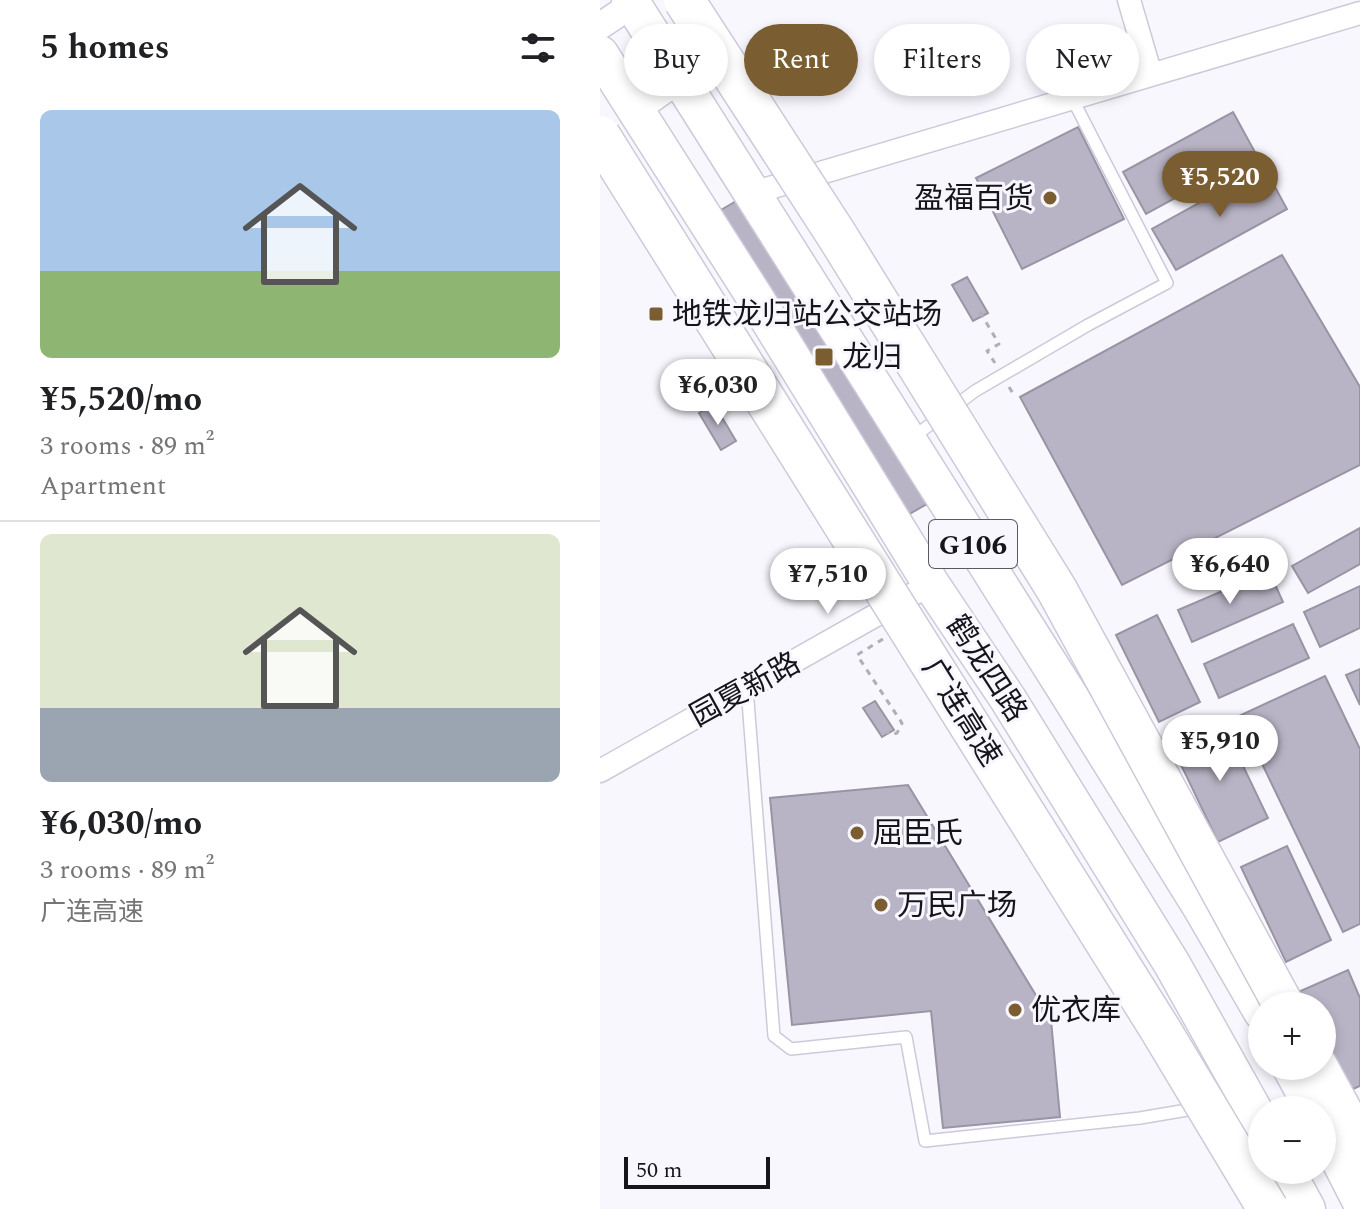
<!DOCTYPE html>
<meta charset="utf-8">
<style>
:root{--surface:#fff;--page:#f6f6f6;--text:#202124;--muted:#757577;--line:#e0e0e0;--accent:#7a5e31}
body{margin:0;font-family:Spectral,"Noto Sans SC",serif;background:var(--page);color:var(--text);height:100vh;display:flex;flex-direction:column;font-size:30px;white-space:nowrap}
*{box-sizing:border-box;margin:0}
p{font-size:26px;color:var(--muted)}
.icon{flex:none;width:44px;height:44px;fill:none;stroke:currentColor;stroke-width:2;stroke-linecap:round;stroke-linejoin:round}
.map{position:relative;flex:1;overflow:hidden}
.sheet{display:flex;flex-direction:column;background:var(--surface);width:600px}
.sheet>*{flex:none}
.banner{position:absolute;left:24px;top:24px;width:616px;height:72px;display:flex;gap:16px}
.buttons{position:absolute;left:648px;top:992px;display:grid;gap:16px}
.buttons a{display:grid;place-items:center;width:88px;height:88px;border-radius:50%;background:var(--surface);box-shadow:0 4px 12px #0003;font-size:40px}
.scale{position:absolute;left:24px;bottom:20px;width:146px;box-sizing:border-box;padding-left:8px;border:4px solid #16151b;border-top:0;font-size:22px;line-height:28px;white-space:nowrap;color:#16151b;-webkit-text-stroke:6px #f9f7fe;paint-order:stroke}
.price{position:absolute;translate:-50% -68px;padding:0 18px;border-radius:28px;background:#fff;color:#222;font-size:26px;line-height:52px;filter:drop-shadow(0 2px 4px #0008)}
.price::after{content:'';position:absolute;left:50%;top:48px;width:24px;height:18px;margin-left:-12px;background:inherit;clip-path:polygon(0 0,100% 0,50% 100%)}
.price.active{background:var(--accent);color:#fff}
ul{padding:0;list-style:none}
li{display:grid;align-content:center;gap:16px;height:424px;padding:0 40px}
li+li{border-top:2px solid var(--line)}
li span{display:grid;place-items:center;height:248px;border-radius:12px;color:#555}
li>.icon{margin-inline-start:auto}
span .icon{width:144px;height:144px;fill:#fffc;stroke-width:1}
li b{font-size:34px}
h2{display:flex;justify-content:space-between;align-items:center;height:96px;padding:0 40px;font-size:34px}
.chip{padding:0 28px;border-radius:36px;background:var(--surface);box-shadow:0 4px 12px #0003;font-size:28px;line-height:72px}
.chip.active{background:var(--accent);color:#fff}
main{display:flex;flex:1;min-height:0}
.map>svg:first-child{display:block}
</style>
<main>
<section class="sheet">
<h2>5 homes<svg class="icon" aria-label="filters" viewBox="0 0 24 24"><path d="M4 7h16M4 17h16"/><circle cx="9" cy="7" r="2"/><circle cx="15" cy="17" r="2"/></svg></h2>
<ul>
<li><span style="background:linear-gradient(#a9c7e8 65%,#8fb573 0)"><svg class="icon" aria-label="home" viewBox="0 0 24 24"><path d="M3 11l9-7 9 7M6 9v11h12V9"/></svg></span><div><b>¥5,520/mo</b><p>3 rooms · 89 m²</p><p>Apartment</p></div></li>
<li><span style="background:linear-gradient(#dfe7d0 70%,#9aa5b1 0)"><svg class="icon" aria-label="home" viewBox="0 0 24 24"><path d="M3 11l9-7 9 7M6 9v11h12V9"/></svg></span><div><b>¥6,030/mo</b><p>3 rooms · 89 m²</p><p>广连高速</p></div></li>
</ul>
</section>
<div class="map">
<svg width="760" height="1209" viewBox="0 0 760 1209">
<rect width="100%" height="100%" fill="#f9f7fe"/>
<path fill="#b9b4c5" stroke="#9994a4" stroke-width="2" d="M633,112L656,154L546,214L523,172Z
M478,127L524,219L422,269L376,178Z
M664,167L687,209L576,270L552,229Z
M155,190L334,500L292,524L114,214Z
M682,255L760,387V465L522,585L420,397Z
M367,277L388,313L373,321L352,285Z
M114,404L136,441L121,450L99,413Z
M760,528V564L708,593L692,566Z
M669,571L683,602L592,642L578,610Z
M760,586V628L720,647L704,612Z
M557,615L600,702L559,722L516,635Z
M693,624L709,658L619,698L604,664Z
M760,669V705L746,675Z
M725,676L760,749V924L743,932L639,716Z
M275,701L294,730L282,737L263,708Z
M623,724L668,818L618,842L573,748Z
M308,785L451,1020L460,1117L343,1128L331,1011L192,1025L170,798Z
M687,846L731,940L686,962L641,867Z
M748,970L760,998V1086L742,1094L722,1049V1006H702L696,993Z"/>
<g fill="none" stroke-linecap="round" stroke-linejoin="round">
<defs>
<path id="service" d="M312,438L375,391L488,325L567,283L472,98
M147,688L174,1036L191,1049L306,1037L325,1141L540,1118L599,1108"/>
<path id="minor" d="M529,0L551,75
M153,193L760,13
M0,771L331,584"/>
<path id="tertiary" d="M0,26L33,4
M35,111L80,79"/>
<path id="trunk" d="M30,0L469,695L601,907L662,1012
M0,54L156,299L331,584L408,699L572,964L662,1125
M690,1066L714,1110
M722,1126L760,1200
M686,1170L707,1209"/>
<path id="motorway" d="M717,1066L760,1145"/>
</defs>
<use href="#service" stroke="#cec9da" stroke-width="14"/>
<use href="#minor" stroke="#cec9da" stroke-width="25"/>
<use href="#tertiary" stroke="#cec9da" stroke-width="29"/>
<use href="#trunk" stroke="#cec9da" stroke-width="39"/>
<use href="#motorway" stroke="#cec9da" stroke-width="43"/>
<path stroke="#b1afb6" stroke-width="3" stroke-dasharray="6 6" stroke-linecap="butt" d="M380,312L399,344L387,351L395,363
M409,387L414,395
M283,639L257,655L302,723L297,733L290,735L287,732"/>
<use href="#service" stroke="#fff" stroke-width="11"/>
<use href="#minor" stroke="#fff" stroke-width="22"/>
<use href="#tertiary" stroke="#fff" stroke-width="26"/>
<use href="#trunk" stroke="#fff" stroke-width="36"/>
<use href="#motorway" stroke="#fff" stroke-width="40"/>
<defs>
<path id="motorway-bridge" d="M84,0L236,234L457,590L684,1006
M0,136L560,1029L668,1209"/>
</defs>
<use href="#motorway-bridge" stroke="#cec9da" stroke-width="43" stroke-linecap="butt"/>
<use href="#motorway-bridge" stroke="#fff" stroke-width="40"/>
</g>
<g fill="#7a5e31" stroke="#f9f7fe" stroke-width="3">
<circle cx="450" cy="198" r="8"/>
<rect x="48" y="306" width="16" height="16" rx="4"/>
<rect x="214" y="347" width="20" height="20" rx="4"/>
<circle cx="257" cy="833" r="8"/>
<circle cx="281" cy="905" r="8"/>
<circle cx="415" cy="1010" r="8"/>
</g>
<g text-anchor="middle" stroke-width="6" stroke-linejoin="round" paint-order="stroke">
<rect fill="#f9f7fe" stroke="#5a595f" stroke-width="2" x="329" y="520" width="88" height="48" rx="6"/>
<g font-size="28" font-weight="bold" fill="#16151b">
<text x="373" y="554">G106</text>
</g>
<g font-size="30" fill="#16151b" stroke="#f9f7fe" text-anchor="start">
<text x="434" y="208" text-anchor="end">盈福百货</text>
<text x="72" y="324">地铁龙归站公交站场</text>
<text x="242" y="367">龙归</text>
<text x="273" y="843">屈臣氏</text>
<text x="297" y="915">万民广场</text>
<text x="431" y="1020">优衣库</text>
</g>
<g font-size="30" fill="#16151b" stroke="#f9f7fe">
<text transform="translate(387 668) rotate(57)" y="10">鹤龙四路</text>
<text transform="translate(145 689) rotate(-29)" y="10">园夏新路</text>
<text transform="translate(362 712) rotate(58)" y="10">广连高速</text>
</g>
</g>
</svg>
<div class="buttons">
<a>+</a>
<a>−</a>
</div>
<div class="scale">50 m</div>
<b class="price active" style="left:620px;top:219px">¥5,520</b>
<b class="price" style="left:118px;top:427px">¥6,030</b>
<b class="price" style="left:630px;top:606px">¥6,640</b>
<b class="price" style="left:228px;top:616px">¥7,510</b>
<b class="price" style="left:620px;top:783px">¥5,910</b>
<div class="banner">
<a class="chip">Buy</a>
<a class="chip active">Rent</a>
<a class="chip">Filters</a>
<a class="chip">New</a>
</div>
</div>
</main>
